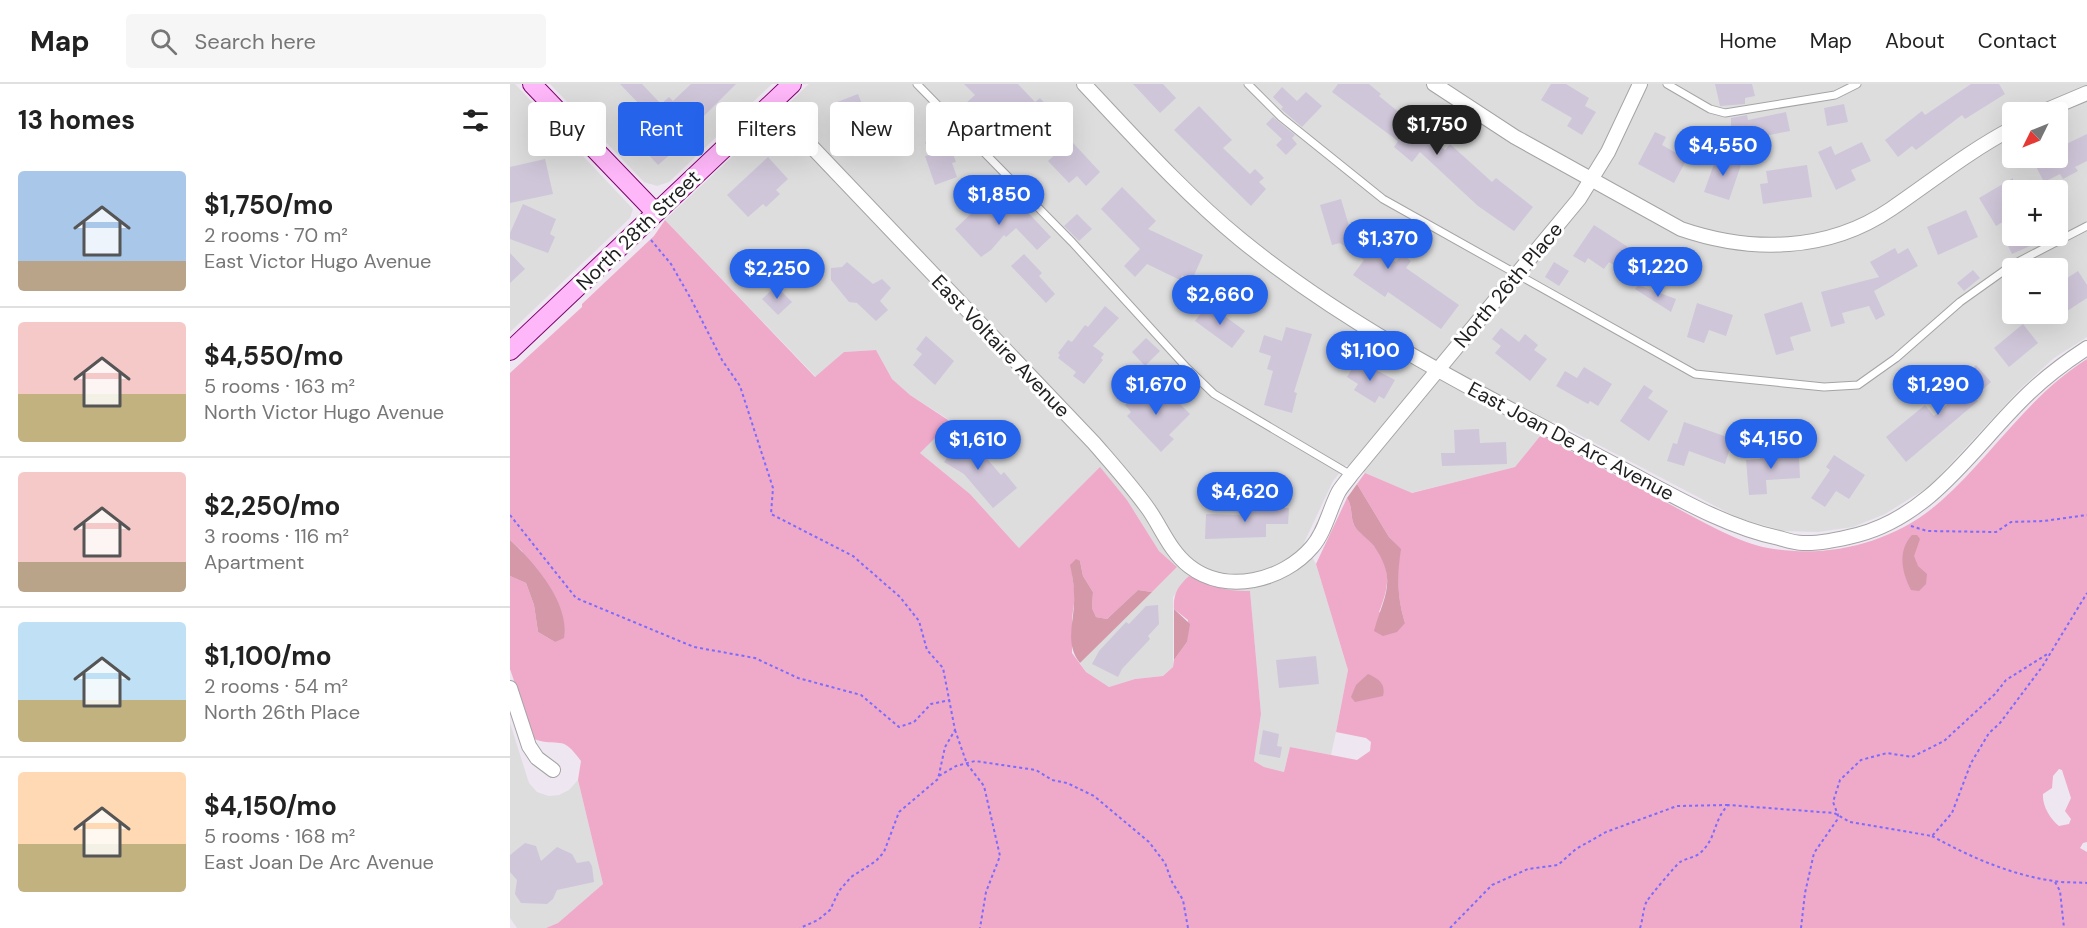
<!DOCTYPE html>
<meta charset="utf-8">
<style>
:root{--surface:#fff;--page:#f6f6f6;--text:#222;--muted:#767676;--line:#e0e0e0;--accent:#2563eb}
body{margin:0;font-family:"DM Sans",sans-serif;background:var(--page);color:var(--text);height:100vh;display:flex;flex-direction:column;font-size:22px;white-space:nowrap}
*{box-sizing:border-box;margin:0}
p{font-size:20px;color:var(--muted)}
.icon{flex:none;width:33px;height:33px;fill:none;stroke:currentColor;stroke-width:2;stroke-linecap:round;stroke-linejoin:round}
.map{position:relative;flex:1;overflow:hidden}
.side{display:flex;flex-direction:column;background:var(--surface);width:510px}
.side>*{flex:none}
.guide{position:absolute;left:18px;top:18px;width:570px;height:54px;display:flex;gap:12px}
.needle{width:39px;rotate:227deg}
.controls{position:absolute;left:1492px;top:18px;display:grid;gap:12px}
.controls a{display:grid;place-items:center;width:66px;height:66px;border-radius:6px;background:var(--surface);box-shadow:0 6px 24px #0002;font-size:30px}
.price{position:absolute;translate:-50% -51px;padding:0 14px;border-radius:21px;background:var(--accent);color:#fff;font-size:20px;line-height:39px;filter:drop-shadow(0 2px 3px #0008)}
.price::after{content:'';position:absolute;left:50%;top:36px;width:18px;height:14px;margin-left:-9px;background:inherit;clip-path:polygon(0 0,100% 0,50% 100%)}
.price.selected{background:#222;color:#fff}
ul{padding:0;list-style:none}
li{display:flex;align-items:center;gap:18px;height:150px;padding:0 18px}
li+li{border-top:2px solid var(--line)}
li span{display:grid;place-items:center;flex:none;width:168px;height:120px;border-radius:6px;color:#555}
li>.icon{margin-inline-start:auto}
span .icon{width:72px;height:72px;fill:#fffc;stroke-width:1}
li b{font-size:26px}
h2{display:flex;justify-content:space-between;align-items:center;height:72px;padding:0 18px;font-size:26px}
.pill{padding:0 21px;border-radius:6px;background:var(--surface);box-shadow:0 6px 24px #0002;font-size:21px;line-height:54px}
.pill.selected{background:var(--accent);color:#fff}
header{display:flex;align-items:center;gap:36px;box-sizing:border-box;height:84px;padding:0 30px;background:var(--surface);border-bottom:2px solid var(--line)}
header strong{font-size:28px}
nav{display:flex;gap:33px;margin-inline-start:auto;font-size:21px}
.search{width:420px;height:54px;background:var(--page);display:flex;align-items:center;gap:15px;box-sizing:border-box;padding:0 21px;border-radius:6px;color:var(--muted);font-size:22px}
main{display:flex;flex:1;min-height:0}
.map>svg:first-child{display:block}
</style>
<header>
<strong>Map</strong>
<div class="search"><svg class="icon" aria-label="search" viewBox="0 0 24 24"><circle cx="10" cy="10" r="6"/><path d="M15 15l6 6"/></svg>Search here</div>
<nav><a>Home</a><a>Map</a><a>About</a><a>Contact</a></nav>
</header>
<main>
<section class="side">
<h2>13 homes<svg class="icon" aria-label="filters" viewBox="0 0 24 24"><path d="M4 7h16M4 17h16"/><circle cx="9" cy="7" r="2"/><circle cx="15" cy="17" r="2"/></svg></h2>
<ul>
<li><span style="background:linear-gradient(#a9c7e8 75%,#b9a48a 0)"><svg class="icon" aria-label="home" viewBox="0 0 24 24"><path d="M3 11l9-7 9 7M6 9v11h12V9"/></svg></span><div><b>$1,750/mo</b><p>2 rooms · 70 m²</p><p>East Victor Hugo Avenue</p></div></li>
<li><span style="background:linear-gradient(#f6c9c9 60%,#c2b280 0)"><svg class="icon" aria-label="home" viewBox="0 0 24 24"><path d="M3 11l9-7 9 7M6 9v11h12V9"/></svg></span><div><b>$4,550/mo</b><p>5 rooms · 163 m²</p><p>North Victor Hugo Avenue</p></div></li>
<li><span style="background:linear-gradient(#f6c9c9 75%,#b9a48a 0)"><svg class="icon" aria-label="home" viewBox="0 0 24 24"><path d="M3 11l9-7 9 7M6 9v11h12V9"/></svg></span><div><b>$2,250/mo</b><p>3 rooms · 116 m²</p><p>Apartment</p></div></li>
<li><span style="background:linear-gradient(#bfe0f5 65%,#c2b280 0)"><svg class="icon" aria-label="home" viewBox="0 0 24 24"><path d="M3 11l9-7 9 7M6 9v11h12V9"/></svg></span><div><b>$1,100/mo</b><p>2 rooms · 54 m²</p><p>North 26th Place</p></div></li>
<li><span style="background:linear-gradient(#ffd9b3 60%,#c2b280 0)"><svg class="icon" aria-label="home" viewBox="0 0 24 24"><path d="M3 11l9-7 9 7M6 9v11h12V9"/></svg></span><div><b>$4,150/mo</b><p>5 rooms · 168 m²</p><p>East Joan De Arc Avenue</p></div></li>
</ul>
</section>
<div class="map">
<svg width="1577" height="844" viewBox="0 0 1577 844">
<rect width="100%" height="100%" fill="#eee6f1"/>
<path fill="#ddddde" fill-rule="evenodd" d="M0,0H5L123,125L120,134L0,248Z
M40,0H262L159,98L147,102L134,98Z
M299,0H1577V253L1544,274L1509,306L1420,402L1375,430L1343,443L1308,448L1274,447L1228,434L1043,337L1005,383L901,409L836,381L823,397L794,459L806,480L838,586L826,648L821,671L780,663L774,688L754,683L744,677L751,630L740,508H721L700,502L679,493L663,513V583L653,592L625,595L599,603L576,588L570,579L667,483L649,467L617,416L590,384L509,464L460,410L410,369L441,337L400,311L382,295L366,266L334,268L306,293L155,136ZM1503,28H1548V74H1503ZM1503,106H1548V152H1503ZM1503,184H1548V230H1503Z
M0,639L19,699L27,708L39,712L49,711L59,706L68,696L93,800L48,839L36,844H7L0,834Z"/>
<path fill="#efa9c9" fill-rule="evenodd" d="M155,136L305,293L334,268L366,266L382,295L400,311L441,338L410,369L460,410L509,464L590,383L617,416L649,467L667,483L642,508L628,506L597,535L586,533L582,524L583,508L573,492L570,477L561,481L565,512L562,534V569L576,588L599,603L625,595L653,592L663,583L664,576L677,558L678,536L664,525C663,510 668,502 679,492C700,502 717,508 740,507L751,630L744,677L754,683L774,688L780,663L847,676L860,667L861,658L856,654L826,648L838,586L806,480L837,414C843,423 840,432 844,441C847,447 856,453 861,458C882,482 880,501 869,528L895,539C887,513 887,491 890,465L879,453L847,400L855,389L902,409L1005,383L1031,351C1075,375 1119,398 1163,422C1189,436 1229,459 1258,464C1319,475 1384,459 1431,417C1482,372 1518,312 1577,275V758L1573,759L1570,764L1577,768V844H36L48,839L93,800L68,696L71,677C51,649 50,664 24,655L0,585V492L16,499L24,521L28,548L45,558L12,467L0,456V289L72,223V220L144,152ZM1549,685L1552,686L1561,714L1555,727L1561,735L1559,740L1549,742C1540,735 1532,721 1533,710L1542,704L1543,692Z"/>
<path fill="#d498a8" d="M847,400L879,453L891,465C887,491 887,513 895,539L887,548L873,552L864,547C874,511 888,497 864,462C859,455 848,449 844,441C840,432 843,423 837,414Z
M1402,451H1407L1410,455L1404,472L1408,482L1417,490L1416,500L1409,507L1401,506C1392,489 1387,467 1402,451Z
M0,456C24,478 60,519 54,554L45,558L28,548L24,521L16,499L0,492Z
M566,475L570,477L573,492L583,508L582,524L586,533L597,535L628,506L642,508L570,579C553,558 566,534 564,510C564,500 562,490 560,481Z
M664,525L680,540L677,558L664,576Z
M858,590C869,595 876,600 873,612L845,618L841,613L846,601Z"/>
<path fill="#cfc6d9" d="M110,0H132L151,20L159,13L163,17L181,0H226L184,42L176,33L152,56L163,68L148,81L111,41L131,22Z
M454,0H508L525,18L530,14L557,43L552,47L590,88L576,102L567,92L559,99L538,77L549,67L527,42L521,47L510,34L495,49L474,27L466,34L454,21L465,11Z
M623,0H653L666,14L650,29Z
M828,0H859L871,10L869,12L935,66L940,60L982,98L986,94L1023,123L1004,147L968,122L910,68L902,78L884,63L888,57L822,8Z
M1041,0H1056L1079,14L1075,22L1086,28L1072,51L1057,42L1062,34L1031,16Z
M1205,0H1242L1245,12L1235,14V20L1210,22Z
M1461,0H1489L1495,10L1455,35L1452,31L1406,66L1402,62L1388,73L1375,56L1412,27L1415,31Z
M772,3L787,17L796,8L812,22L792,43L771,25L773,23L763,13Z
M348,10L368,60L341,70L322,20Z
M1334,20L1338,38L1317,42L1314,24Z
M689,22L722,56L713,64L740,90L745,85L754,94L749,98L756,105L741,122L664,46Z
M1276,28L1280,47L1243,54V49L1241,54H1221V34L1237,31L1238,36Z
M763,33L785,51L782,54L787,60L776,71L766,61L772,55L756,40Z
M1145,48L1156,53L1152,61L1177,75L1164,99L1128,80Z
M1577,50V77L1565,83L1568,87L1553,95L1550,90L1534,98L1523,77L1530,74H1548V64Z
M436,51L446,78L442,79L447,93L425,101L415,72L420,71L415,58Z
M1352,58L1361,77L1341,86L1346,96L1326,106L1308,68L1321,62L1325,71Z
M1208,69L1232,78L1219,116L1194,108Z
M258,73L278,95L266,106L270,110L256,123L253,120L238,133L217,111Z
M35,75L43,110L0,119V83Z
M1297,81L1302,113L1253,120L1250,100L1258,99L1256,87Z
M1503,94V132L1486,142L1469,114Z
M612,103L646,137L638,145L693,171L682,196L672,191L670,196L637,180L625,193L614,182L630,165L591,125Z
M482,110L500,130L510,120L541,153L527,166L506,144L496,153L494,151L481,166L471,173L445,145Z
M831,115L840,145L886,178L892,170L901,177L896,184L949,221L931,245L878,208L875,213L843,191L854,176L830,159L822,161L810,121Z
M13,120L46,135L40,150L45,153L38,169L0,155V149Z
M1456,126L1468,153L1428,171L1417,143Z
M567,130L582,145L569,157L554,142Z
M1084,141L1118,163L1105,182L1099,178L1094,185L1078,174L1075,179L1063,172Z
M1493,152H1515L1520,162L1502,170Z
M1385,164L1388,170L1398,164L1408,182L1364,207L1375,231L1366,236L1359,222L1332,229L1335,239L1321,243L1311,208L1369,193L1360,178Z
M0,169L15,185L0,199Z
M514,170L532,189L529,192L545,210L536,219L501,182Z
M337,178L363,200L372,195L381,204L370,217L378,226L366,237L347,219L339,218L321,196V184L332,183Z
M1044,178L1059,187L1049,202L1035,193Z
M1463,186L1470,194L1454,207L1447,199Z
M1568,187L1577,201V214L1548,233V200Z
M1128,201L1166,215L1161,228L1125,205Z
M266,202L282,218L268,231L252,215Z
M1292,218L1301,247L1280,253L1284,266L1266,271L1254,230Z
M1187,219L1223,231L1216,252L1199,246L1194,259L1177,253Z
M698,220L735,247L722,264L685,237Z
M595,222L609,234L583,262L594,270L591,274L593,276L574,300L563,292L566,288L548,274L550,271L548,269L558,256L562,258L575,241L578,243Z
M1513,240L1528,259L1499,283L1484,264Z
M776,243L802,250L784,308L787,309L782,329L754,321L763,287L757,285L761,272L749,268L754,251L772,257Z
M991,244L1009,258L1015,250L1028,261L1024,266L1037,275L1020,297L985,269L991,262L982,255Z
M416,252L444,277L425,301L403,281L412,270L406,265Z
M636,254L650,267L635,282L622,268Z
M847,276L885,296L874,315L869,312L865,319L844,306L848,300L837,293Z
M1466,281L1481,298L1464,313L1468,317L1396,378L1376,353L1415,321L1424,332L1447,312L1440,304Z
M1074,283L1102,300L1088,322L1080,317L1078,320L1046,302L1055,287L1067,294Z
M638,299L658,320L664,314L680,330L659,351L664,355L651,368L617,332L621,328L615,321Z
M1134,301L1143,307L1138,314L1158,327L1139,357L1110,337Z
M1174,338L1223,355L1215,380L1179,367L1174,382L1157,377L1163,359L1167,360Z
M969,345L970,359L996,358L997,380L932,382L931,369H945L944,346Z
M437,355L445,360L448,355L471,368L491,391L494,388L507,404L483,424L454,390L434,378L437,374L429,369Z
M1277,367L1278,374L1289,373L1290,394L1256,396L1257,410L1239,411L1236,376L1250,375V369Z
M1324,371L1355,391L1339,415L1326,407L1315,423L1301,414L1320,386L1316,383Z
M737,423L779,424L778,440H756V453L695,455L696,430L737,431Z
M648,521L649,540L638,552L640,555L612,585L608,593L582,580L589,567L616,538L619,540L636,522Z
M806,572L809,600L769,604L766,576Z
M753,646L769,650L767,662L772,663L770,674L749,670Z
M15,759L26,762L31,777L47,763L62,770L67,779L79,777L82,782L84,798L47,806L43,815L37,820L11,819L5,810L7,796L0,788V771Z"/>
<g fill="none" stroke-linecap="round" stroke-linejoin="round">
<defs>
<path id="lane" d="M407,0L562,158L677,284L704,310L841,391
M738,0L771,33L873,115L1185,290L1314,303L1348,301L1386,274L1450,218L1502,181L1577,142
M1157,0L1200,25L1215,29L1325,11L1347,0"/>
<path id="street" d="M574,0C624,53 674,109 730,155C844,248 978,313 1107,382C1159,409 1212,442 1269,454C1276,456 1285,459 1293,459C1310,460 1331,455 1347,451C1424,431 1465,360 1519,309C1537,292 1557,277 1577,264
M924,0L1005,53L1171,145C1241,169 1318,168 1381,125C1422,97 1459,67 1503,44
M261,20L584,359C603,381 622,402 639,426C652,445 660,467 679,482C716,511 773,497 802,463C815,448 819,427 828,409C831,403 837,397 841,391L1069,115L1098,68L1130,0
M1532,28L1577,9
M0,604L19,662L27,674L43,686"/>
<path id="secondary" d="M22,0L145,128
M0,267L282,0"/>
</defs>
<use href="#lane" stroke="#a4a4a4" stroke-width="9"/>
<use href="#street" stroke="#a4a4a4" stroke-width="16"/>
<use href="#secondary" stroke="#7f006d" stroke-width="20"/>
<path stroke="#7d6aff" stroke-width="2" stroke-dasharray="3 3" stroke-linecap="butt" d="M141,156L161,180L181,215L212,276L230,302L263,404L261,430L343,472L390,513L409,537L417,566L433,584L445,646L435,663L428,695L389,728L374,768L366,777L341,793L329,807L320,826L308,836L290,844
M0,431L66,514L184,563L245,574L288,594L351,611L389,643L404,638L421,620L440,616
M1401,442L1417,447L1486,448L1501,438L1534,437L1577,431
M445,646L457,680L474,702L490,772L476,808L470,844
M429,692L446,682L465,677L526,686L542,696L557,699L584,712L639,758L655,779L662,798L673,816L678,844
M1422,752C1460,773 1501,791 1544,797C1555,799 1566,798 1577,799
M1545,798L1550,807L1554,844
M940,844L982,801L1018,785L1048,781L1066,765L1096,748L1167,722L1218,721
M1130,844C1133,836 1133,823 1137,817C1140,812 1166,781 1170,778C1179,773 1187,774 1194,765C1206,752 1204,736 1218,721L1324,729L1340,738L1422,752L1442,729L1461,679L1479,649L1490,639L1532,583L1577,509
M1291,844L1295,809L1304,769L1327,736L1328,731L1323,718L1330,696L1351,676L1377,669L1402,673L1434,657L1485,610L1496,596L1539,569"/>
<use href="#lane" stroke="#fff" stroke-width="7"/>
<use href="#street" stroke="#fff" stroke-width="14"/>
<use href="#secondary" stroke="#feb7f9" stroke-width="18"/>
</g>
<g text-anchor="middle" stroke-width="6" stroke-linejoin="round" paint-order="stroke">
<g font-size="20" fill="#202020" stroke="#fff">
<text transform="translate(128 146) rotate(-44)" y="7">North 28th Street</text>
<text transform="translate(998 201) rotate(-50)" y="7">North 26th Place</text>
<text transform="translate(491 262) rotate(46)" y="7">East Voltaire Avenue</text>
<text transform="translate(1061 357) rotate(28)" y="7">East Joan De Arc Avenue</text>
</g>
</g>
</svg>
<div class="controls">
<a><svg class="needle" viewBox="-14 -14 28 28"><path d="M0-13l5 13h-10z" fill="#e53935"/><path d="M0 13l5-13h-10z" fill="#767676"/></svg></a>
<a>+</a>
<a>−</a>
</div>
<b class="price selected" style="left:927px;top:72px">$1,750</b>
<b class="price" style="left:1213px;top:93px">$4,550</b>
<b class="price" style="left:489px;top:142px">$1,850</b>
<b class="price" style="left:878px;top:186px">$1,370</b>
<b class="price" style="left:1148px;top:214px">$1,220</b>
<b class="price" style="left:267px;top:216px">$2,250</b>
<b class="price" style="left:710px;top:242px">$2,660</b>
<b class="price" style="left:860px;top:298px">$1,100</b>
<b class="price" style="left:646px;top:332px">$1,670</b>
<b class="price" style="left:1428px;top:332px">$1,290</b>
<b class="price" style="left:1261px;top:386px">$4,150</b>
<b class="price" style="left:468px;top:387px">$1,610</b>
<b class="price" style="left:735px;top:439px">$4,620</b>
<div class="guide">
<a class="pill">Buy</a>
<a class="pill selected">Rent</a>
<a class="pill">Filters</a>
<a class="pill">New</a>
<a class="pill">Apartment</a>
</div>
</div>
</main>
